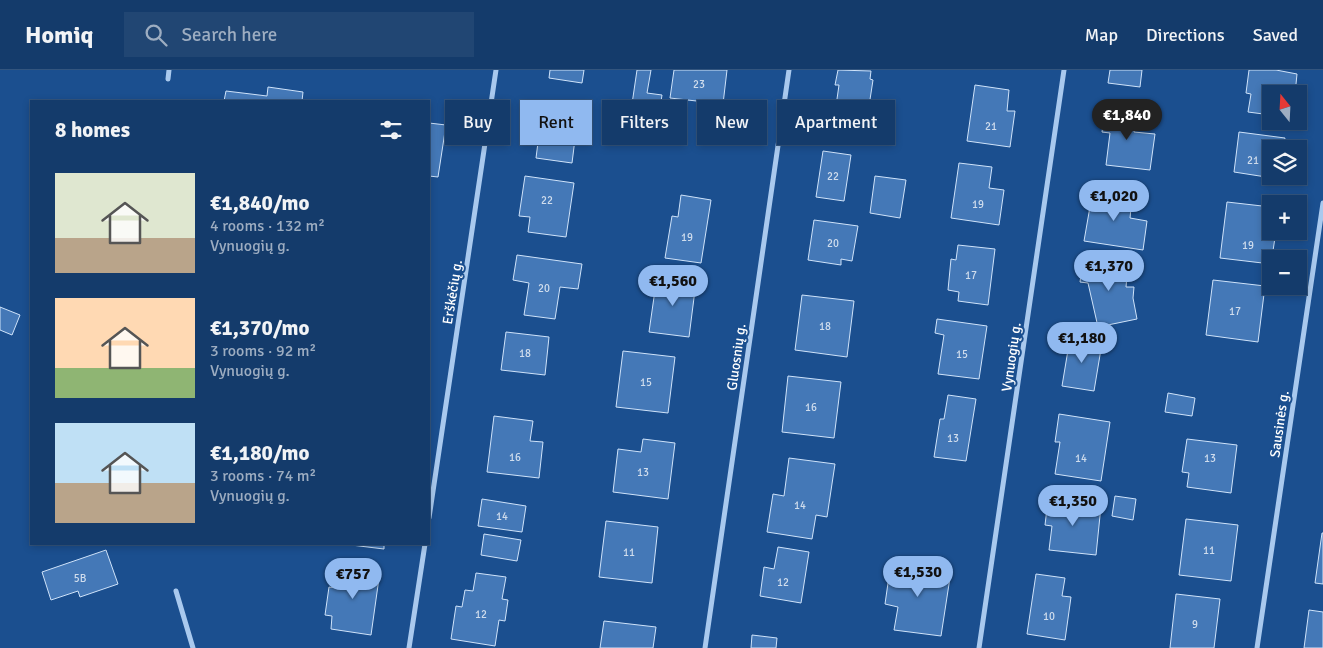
<!DOCTYPE html>
<meta charset="utf-8">
<style>
:root{--surface:#143b6b;--page:#214673;--text:#f1f3f6;--muted:#9dadc1;--line:#33557e;--accent:#90b9f0}
body{margin:0;font-family:Signika,sans-serif;background:var(--page);color:var(--text);height:100vh;display:flex;flex-direction:column;font-size:19px;white-space:nowrap}
*{box-sizing:border-box;margin:0}
p{font-size:16px;color:var(--muted)}
.icon{flex:none;width:28px;height:28px;fill:none;stroke:currentColor;stroke-width:2;stroke-linecap:round;stroke-linejoin:round}
.map{position:relative;flex:1;overflow:hidden}
.side{position:absolute;left:30px;top:30px;width:400px;height:445px;display:flex;flex-direction:column;background:var(--surface);border-radius:0px;box-shadow:0 2px 8px #0003,0 0 0 1px var(--line)}
.side>*{flex:none}
.hud{position:absolute;left:445px;top:30px;width:475px;height:45px;display:flex;gap:10px}
.needle{width:32px;rotate:342deg}
.tools{position:absolute;left:1262px;top:15px;display:grid;gap:10px}
.tools a{display:grid;place-items:center;width:45px;height:45px;border-radius:0px;background:var(--surface);box-shadow:0 2px 8px #0003,0 0 0 1px var(--line);font-size:25px}
.price{position:absolute;translate:-50% -42px;padding:0 11px;border-radius:18px;background:var(--accent);color:#111;font-size:16px;line-height:32px;filter:drop-shadow(0 1px 2px #0008)}
.price::after{content:'';position:absolute;left:50%;top:30px;width:15px;height:11px;margin-left:-8px;background:inherit;clip-path:polygon(0 0,100% 0,50% 100%)}
.price.on{background:#222;color:#fff}
ul{padding:0;list-style:none}
li{display:flex;align-items:center;gap:15px;height:125px;padding:0 25px}
li span{display:grid;place-items:center;flex:none;width:140px;height:100px;border-radius:0px;color:#555}
li>.icon{margin-inline-start:auto}
span .icon{width:60px;height:60px;fill:#fffc;stroke-width:1}
li b{font-size:21px}
h2{display:flex;justify-content:space-between;align-items:center;height:60px;padding:0 25px;font-size:21px}
.tag{padding:0 18px;border-radius:0px;background:var(--surface);box-shadow:0 2px 8px #0003,0 0 0 1px var(--line);font-size:18px;line-height:45px}
.tag.on{background:var(--accent);color:#111}
header{display:flex;align-items:center;gap:30px;box-sizing:border-box;height:70px;padding:0 25px;background:var(--surface);border-bottom:1px solid var(--line)}
header strong{font-size:24px}
nav{display:flex;gap:28px;margin-inline-start:auto;font-size:18px}
.search{width:350px;height:45px;background:var(--page);display:flex;align-items:center;gap:12px;box-sizing:border-box;padding:0 18px;border-radius:0px;color:var(--muted);font-size:19px}
.map>svg:first-child{display:block}
</style>
<header>
<strong>Homiq</strong>
<div class="search"><svg class="icon" aria-label="search" viewBox="0 0 24 24"><circle cx="10" cy="10" r="6"/><path d="M15 15l6 6"/></svg>Search here</div>
<nav><a>Map</a><a>Directions</a><a>Saved</a></nav>
</header>
<div class="map">
<svg width="1323" height="578" viewBox="0 0 1323 578">
<rect width="100%" height="100%" fill="#1b4f8f"/>
<path fill="#4478b7" stroke="#cfe3fa" d="M550,0H584L582,13L549,8Z
M637,0H651L647,23L662,25L660,38L632,34Z
M674,0H727L723,34L670,28Z
M838,0L871,1L870,9L873,10L865,62L833,57L839,15H835Z
M1110,0H1142L1140,17L1108,13Z
M1249,0H1276L1297,4L1295,24H1271V45L1248,42L1251,24L1246,23Z
M975,15L1009,20L1007,41H1015L1010,77L967,71Z
M268,17L303,22L302,31H224L226,21L267,26Z
M543,33L579,37L572,93L536,88Z
M1105,38L1136,42L1134,62L1155,64L1150,100L1106,95L1110,63L1102,62Z
M429,53L446,55L438,107L429,106Z
M1239,62L1285,68L1283,79H1271V106H1279V109L1234,102Z
M823,81L851,85L844,131L816,127Z
M959,93L992,97L989,118L1004,120L999,155L951,148Z
M525,106L574,113L566,167L528,162L530,147L519,146Z
M875,106L906,110L900,148L870,143Z
M1099,115L1122,119L1119,136L1131,138L1130,148L1147,151L1143,180L1084,171L1091,131L1096,132Z
M681,125L711,130L701,193L665,188L672,146L678,147Z
M1227,132L1271,137V161H1276L1271,194L1220,188Z
M814,150L858,156L852,191L841,189V195L808,190Z
M958,175L995,179L988,235L958,231L959,222L948,220L951,189L956,190Z
M517,185L582,194L578,219L560,217L555,249L524,245L529,213L513,210Z
M1083,190L1128,195L1126,217H1134L1133,228L1137,249L1098,257L1088,213L1080,212Z
M657,206L696,212L689,267L649,262Z
M1213,210L1265,216L1258,272L1206,265Z
M802,225L854,231L847,287L795,280Z
M0,237L20,245L12,265L0,260Z
M937,249L987,256L979,309L938,304L944,265L935,263Z
M506,262L549,267L545,305L501,300Z
M1070,268L1102,273L1094,321L1062,316Z
M623,281L675,287L668,343L616,337Z
M788,306L841,312L834,368L782,362Z
M1168,323L1195,328L1192,346L1165,342Z
M948,325L976,329L966,391L934,387L940,349H944Z
M1059,344L1110,352L1101,411L1055,404L1060,372H1055Z
M494,346L533,351L530,371L543,372L539,408L487,402Z
M643,369L675,373L668,429L613,422L618,379L641,382Z
M1187,369L1237,375L1231,423L1187,417L1189,403L1182,402Z
M789,388L835,394L827,447L816,445L812,469L767,462L773,424L784,426Z
M1115,426L1136,429L1133,450L1112,446Z
M482,429L526,436L522,462L478,456Z
M1048,430L1101,436L1096,485L1049,480L1052,456L1045,455Z
M1186,449L1238,455L1231,511L1179,505Z
M606,451L658,457L652,513L599,507Z
M1322,463H1323V514L1315,513Z
M484,464L521,470L517,491L481,485Z
M343,474H384V479Z
M778,477L809,482L801,533L760,526L764,497L774,499Z
M106,480L118,514L80,527L78,521L51,530L42,502Z
M891,492L951,501L941,566L894,560L898,537L885,534Z
M340,496L380,501L371,565L331,559L332,546L325,545L329,517L336,518Z
M476,503L506,507L502,529L508,530L505,551L499,550L495,576L451,569L456,536L462,537L465,520L473,521Z
M1036,504L1065,508L1062,526L1071,527L1065,570L1027,564Z
M1176,524L1220,529L1214,578H1170Z
M1309,540L1323,542V578H1304Z
M604,551L656,557L653,578H600Z
M752,565L777,568L776,578H751Z"/>
<g fill="none" stroke-linecap="round" stroke-linejoin="round">
<path stroke="#a9c9ee" stroke-width="5" d="M168,9L169,0
M429,448L496,0
M176,521L193,578
M409,578L425,474
M705,578L789,0
M979,578L1064,0
M1257,578L1323,133"/>
</g>
<g text-anchor="middle" stroke-width="4" stroke-linejoin="round" paint-order="stroke">
<g font-size="11" fill="#d0dded">
<text x="699" y="18">23</text>
<text x="991" y="60">21</text>
<text x="1253" y="94">21</text>
<text x="833" y="110">22</text>
<text x="547" y="134">22</text>
<text x="978" y="138">19</text>
<text x="687" y="171">19</text>
<text x="833" y="177">20</text>
<text x="1248" y="179">19</text>
<text x="971" y="209">17</text>
<text x="544" y="222">20</text>
<text x="1235" y="245">17</text>
<text x="825" y="260">18</text>
<text x="525" y="287">18</text>
<text x="962" y="288">15</text>
<text x="646" y="316">15</text>
<text x="811" y="341">16</text>
<text x="953" y="372">13</text>
<text x="515" y="391">16</text>
<text x="1081" y="392">14</text>
<text x="1210" y="392">13</text>
<text x="643" y="406">13</text>
<text x="800" y="439">14</text>
<text x="502" y="450">14</text>
<text x="1209" y="484">11</text>
<text x="629" y="486">11</text>
<text x="80" y="512">5B</text>
<text x="783" y="516">12</text>
<text x="481" y="548">12</text>
<text x="1049" y="550">10</text>
<text x="1195" y="558">9</text>
</g>
<g font-size="14" fill="#fff" stroke="#1b4f8f">
<text transform="translate(452 222) rotate(-81)" y="5">Erškėčių g.</text>
<text transform="translate(736 287) rotate(-82)" y="5">Gluosnių g.</text>
<text transform="translate(1011 287) rotate(-82)" y="5">Vynuogių g.</text>
<text transform="translate(1279 354) rotate(-82)" y="5">Sausinės g.</text>
</g>
</g>
</svg>
<div class="tools">
<a><svg class="needle" viewBox="-14 -14 28 28"><path d="M0-13l5 13h-10z" fill="#e53935"/><path d="M0 13l5-13h-10z" fill="#9dadc1"/></svg></a>
<a><svg class="icon" aria-label="layers" viewBox="0 0 24 24"><path d="M12 4l9 5-9 5-9-5zM3 14l9 5 9-5"/></svg></a>
<a>+</a>
<a>−</a>
</div>
<b class="price on" style="left:1127px;top:71px">€1,840</b>
<b class="price" style="left:1114px;top:152px">€1,020</b>
<b class="price" style="left:1109px;top:222px">€1,370</b>
<b class="price" style="left:673px;top:237px">€1,560</b>
<b class="price" style="left:1082px;top:294px">€1,180</b>
<b class="price" style="left:1073px;top:457px">€1,350</b>
<b class="price" style="left:918px;top:528px">€1,530</b>
<b class="price" style="left:353px;top:530px">€757</b>
<div class="hud">
<a class="tag">Buy</a>
<a class="tag on">Rent</a>
<a class="tag">Filters</a>
<a class="tag">New</a>
<a class="tag">Apartment</a>
</div>
<section class="side">
<h2>8 homes<svg class="icon" aria-label="filters" viewBox="0 0 24 24"><path d="M4 7h16M4 17h16"/><circle cx="9" cy="7" r="2"/><circle cx="15" cy="17" r="2"/></svg></h2>
<ul>
<li><span style="background:linear-gradient(#dfe7d0 65%,#b9a48a 0)"><svg class="icon" aria-label="home" viewBox="0 0 24 24"><path d="M3 11l9-7 9 7M6 9v11h12V9"/></svg></span><div><b>€1,840/mo</b><p>4 rooms · 132 m²</p><p>Vynuogių g.</p></div></li>
<li><span style="background:linear-gradient(#ffd9b3 70%,#8fb573 0)"><svg class="icon" aria-label="home" viewBox="0 0 24 24"><path d="M3 11l9-7 9 7M6 9v11h12V9"/></svg></span><div><b>€1,370/mo</b><p>3 rooms · 92 m²</p><p>Vynuogių g.</p></div></li>
<li><span style="background:linear-gradient(#bfe0f5 60%,#b9a48a 0)"><svg class="icon" aria-label="home" viewBox="0 0 24 24"><path d="M3 11l9-7 9 7M6 9v11h12V9"/></svg></span><div><b>€1,180/mo</b><p>3 rooms · 74 m²</p><p>Vynuogių g.</p></div></li>
</ul>
</section>
</div>
